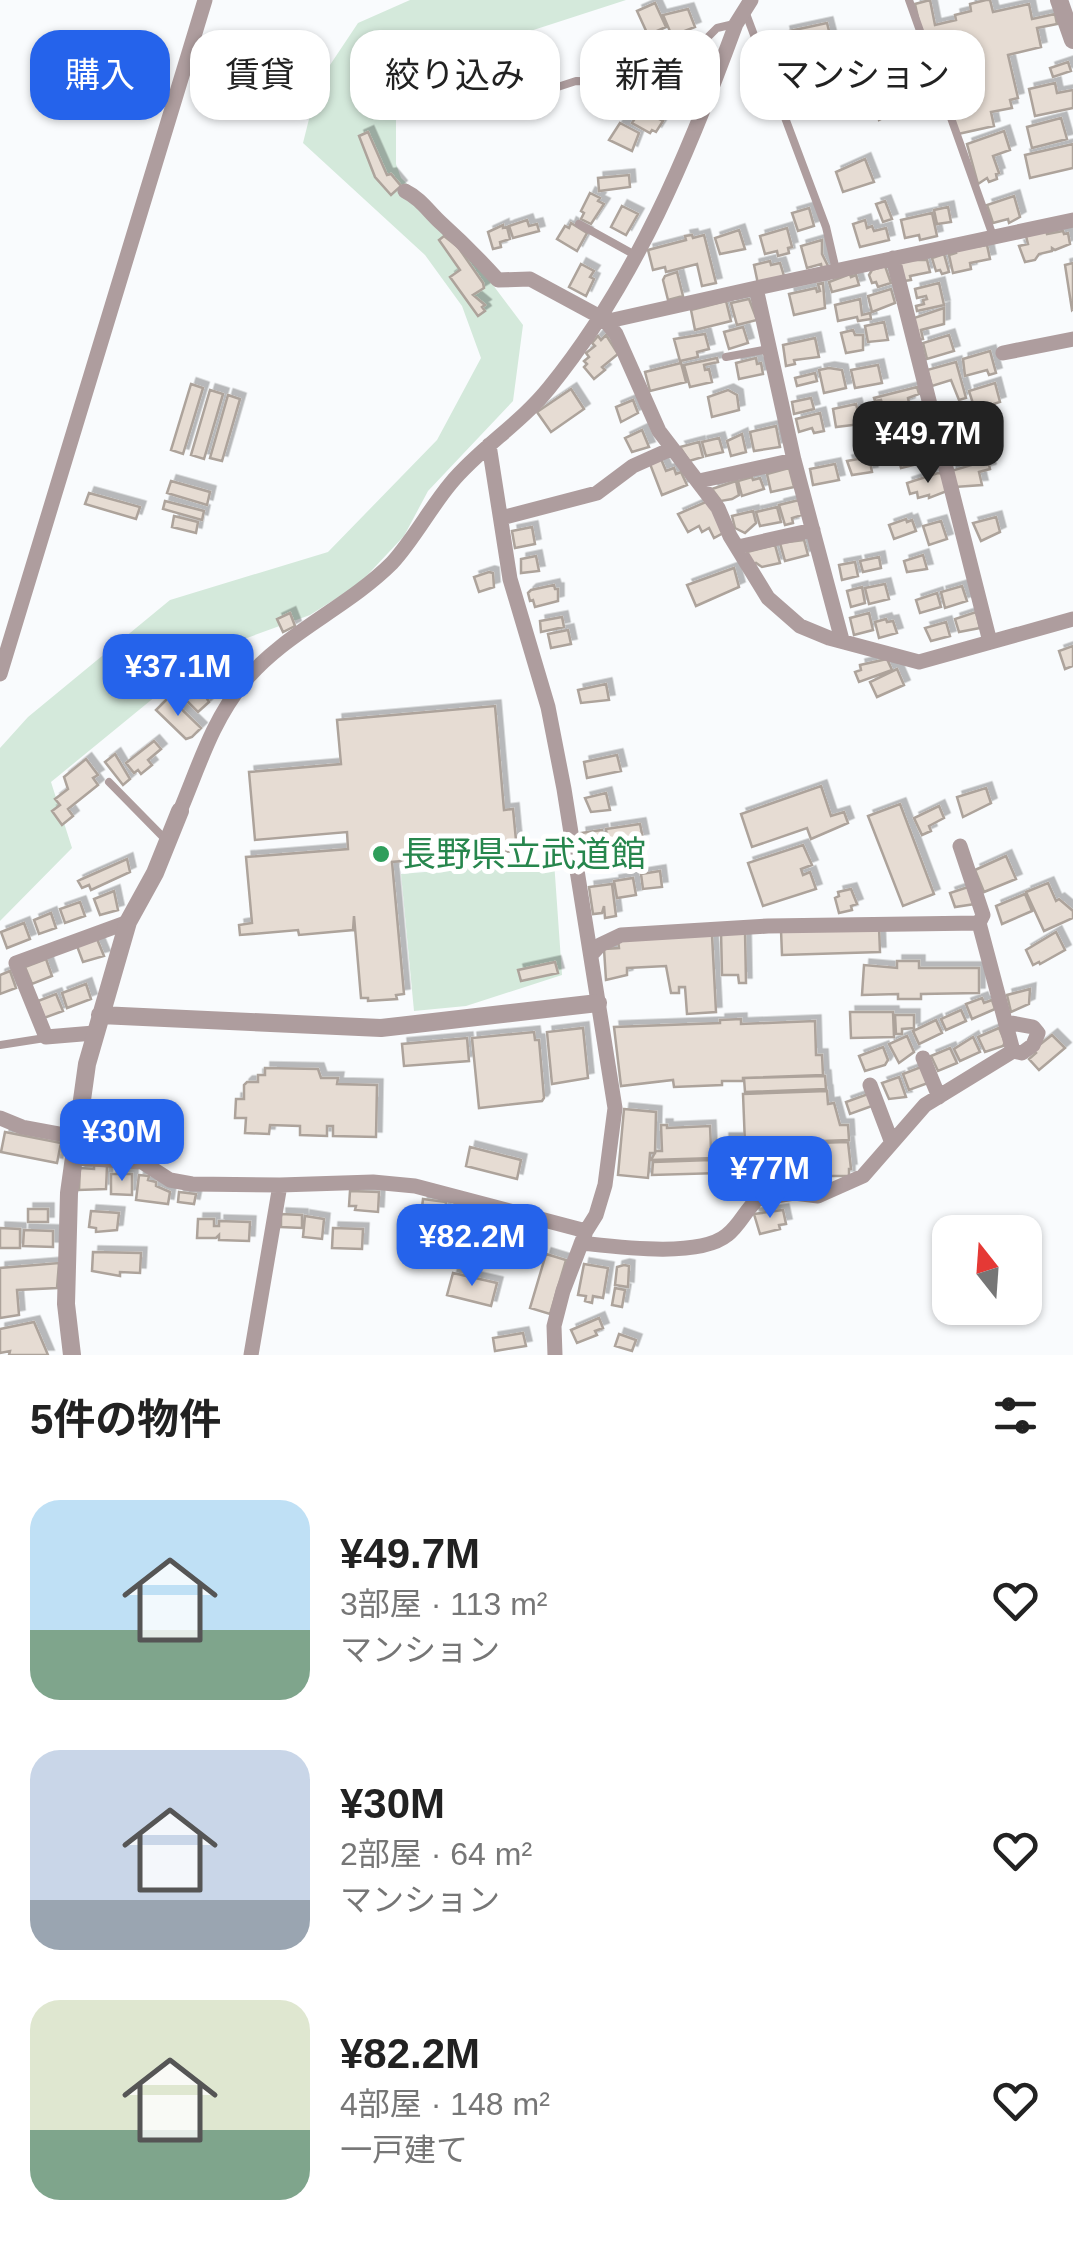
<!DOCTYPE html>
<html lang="ja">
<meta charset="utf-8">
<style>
:root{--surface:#fff;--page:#f2f2f2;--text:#222;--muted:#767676;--accent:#2563eb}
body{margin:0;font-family:Arial,"Noto Sans JP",sans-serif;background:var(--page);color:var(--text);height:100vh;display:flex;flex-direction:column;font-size:38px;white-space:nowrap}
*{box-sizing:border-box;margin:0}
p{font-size:32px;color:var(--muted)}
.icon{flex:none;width:55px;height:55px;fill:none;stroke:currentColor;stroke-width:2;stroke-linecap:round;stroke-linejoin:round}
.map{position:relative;height:1355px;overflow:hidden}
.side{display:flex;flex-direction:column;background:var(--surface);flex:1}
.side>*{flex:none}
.banner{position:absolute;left:30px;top:30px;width:1015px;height:90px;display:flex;gap:20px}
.needle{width:65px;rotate:343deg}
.controls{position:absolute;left:932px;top:1215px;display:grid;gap:20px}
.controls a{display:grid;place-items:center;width:110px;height:110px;border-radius:20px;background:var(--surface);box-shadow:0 2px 8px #0004;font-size:50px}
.price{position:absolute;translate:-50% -85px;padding:0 22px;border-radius:20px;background:var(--accent);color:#fff;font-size:32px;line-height:65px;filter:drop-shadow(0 2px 5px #0008)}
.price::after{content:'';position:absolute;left:50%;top:60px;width:30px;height:22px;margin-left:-15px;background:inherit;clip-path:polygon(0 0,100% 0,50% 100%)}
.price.selected{background:#222;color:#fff}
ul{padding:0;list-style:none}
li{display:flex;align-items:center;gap:30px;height:250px;padding:0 30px}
li span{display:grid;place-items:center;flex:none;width:280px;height:200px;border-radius:30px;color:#555}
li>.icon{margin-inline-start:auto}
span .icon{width:120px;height:120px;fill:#fffc;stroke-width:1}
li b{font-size:42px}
h2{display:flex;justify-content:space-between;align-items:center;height:120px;padding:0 30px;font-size:42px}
.pill{padding:0 35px;border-radius:30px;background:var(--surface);box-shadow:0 2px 8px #0004;font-size:35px;line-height:90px}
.pill.selected{background:var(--accent);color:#fff}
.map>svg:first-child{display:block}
</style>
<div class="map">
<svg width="1073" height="1355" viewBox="0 0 1073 1355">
<defs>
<filter id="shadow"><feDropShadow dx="5.5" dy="-5.5" stdDeviation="0" flood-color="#0004"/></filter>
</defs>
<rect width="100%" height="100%" fill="#f9fbfd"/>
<path fill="#d4e9db" d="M410,0H626L493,43L430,67L396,110V164L401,178L442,217L523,325L513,401L428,491L404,536L359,584L310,615L211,651L51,782L72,848L0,921V748L28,717L170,600L328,552L437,440L481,358L462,306L425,255L303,143L318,83L358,23Z
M554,861L562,975L466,1006L414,1011L401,874Z"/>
<path fill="#e6dcd3" stroke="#ada39b" stroke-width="2.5" filter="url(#shadow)" d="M930,0L935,25L956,20L955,15L971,11L970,4L986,0H990L993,12L1029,4L1032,19L1055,14L1057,24L1037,28L1041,47L1008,55L1018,98L1010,100L1012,108L991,112L994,126L958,134L924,45L915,4Z
M655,3L666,27L648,35L637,11Z
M688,9L695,27L672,36L663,15Z
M827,23L831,39L789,51L785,32Z
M486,50L488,68L494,67L497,89L490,90V103L479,104L474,85L472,52Z
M789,50L791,59L770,64L768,55Z
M790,60L791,66L801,63L808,90L792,99L791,95L781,97L773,70L781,68L780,63Z
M1068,62L1071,71L1053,77L1050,68Z
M670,71L691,81L686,90L666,80Z
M899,79L905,99L891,103L885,83Z
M1055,83L1057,93L1073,90V108L1035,116L1029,89Z
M628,85L632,95L627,97L629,103L620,110L614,90Z
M664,86L679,96L671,112L654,103Z
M850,86L855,101L847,105L841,89Z
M884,86L893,113L879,120L877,113L864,118L857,96Z
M643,105L661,116L659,119L663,121L656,132L652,130L650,133L632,123Z
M1061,118L1067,139L1032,148L1027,127Z
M620,123L639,133L632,151L609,140Z
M1004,131L1010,150L993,156L999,173L996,174L997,179L989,182L987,178L978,184L967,144Z
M368,132L387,175L391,174L401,186L391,195L375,177L359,136Z
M1073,144V168L1030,178L1025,155Z
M865,159L874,182L843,192L836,172Z
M629,175L630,187L599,191L598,178Z
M590,193L600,198L598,201L604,204L591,224L581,219L584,213L581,211Z
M1014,196L1020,217L1009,223L1008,219L993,223L987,205Z
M885,201L892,219L883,222L876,204Z
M622,206L638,214L626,235L611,227Z
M948,207L951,222L937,224L934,210Z
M809,208L814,226L798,231L792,213Z
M932,213L937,236L920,240L919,235L905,238L901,220Z
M527,220L529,226L537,224L539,231L513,238L509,226Z
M865,220L867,228L872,226L874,231L886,228L889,240L860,247L853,224Z
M571,223L587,233L577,251L557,239L565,226L569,228Z
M503,225V228L507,227L510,239L500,242L501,247L493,249L488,232Z
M787,228L792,247L788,248L789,253L778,256L777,251L765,254L760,236Z
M739,230L745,249L720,254L715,238Z
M1046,231L1047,234L1063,231L1064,234L1068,233L1070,244L1055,250L1052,248V251L1039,254L1035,260L1025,262L1019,246L1028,244L1026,236Z
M692,235L693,238L704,235L716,283L702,286L697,264L666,272L665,267L653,270L648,250L686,240L685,236Z
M444,236L458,247L483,283L484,288L473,295L485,305L482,307L485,311L478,316L450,277L460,270L439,240Z
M822,240V254L829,268L822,269L821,264L807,268L801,246Z
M987,245L990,259L970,263L971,269L953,273L949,255L956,253L955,250Z
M944,254L949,272L942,274L940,270L936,271L932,258Z
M912,260H927L930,272L910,276L911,280L904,281L900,263Z
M770,261L771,265L780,263L784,276L758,284L754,265Z
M1073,263V309L1072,310L1065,265Z
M581,264L594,271L590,277L594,279L586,296L569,287Z
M885,266L891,283L878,287L876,282L872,283L869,275L872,270Z
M677,272L683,296L668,300L663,280L665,276Z
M850,274L851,277L856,275L859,285L832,292L829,282Z
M823,283L825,308L794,315L789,294L816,288L817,292L820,291L818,284Z
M939,283L944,305L917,311L916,306L924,304L923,300L927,299L926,296L917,298L915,289Z
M891,289L895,303L872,312L868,296Z
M749,299L757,320L737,325L731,303Z
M860,299L862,315L870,313L871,319L858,321L857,317L838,321L835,305Z
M726,301L731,321L695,330L691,310Z
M944,308V324L921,330L923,339L918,340L914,318Z
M884,322L888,340L868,342L865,326Z
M743,327L748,343L729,349L724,332Z
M853,330L855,335H863V350L846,353L841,333Z
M705,334L709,349L697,352L698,357L680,361L674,339Z
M606,335L618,354L602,367L605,370L594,379L584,367L587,364L584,361L589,357L586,353L595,346L592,343L598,336L601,340Z
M949,335L954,351L927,359L923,343Z
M815,338L819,357L794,360L795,364L786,366L783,345Z
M990,351L996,373L989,375L987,370L965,376L963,359Z
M717,358L718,362L704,365L705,370L709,369L712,382L690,387L684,365Z
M756,358L757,364L761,363L763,374L739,379L736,363Z
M956,362L966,398L959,400L951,380L932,386L927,370Z
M681,363L686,382L650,391L645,372Z
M878,365L882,383L855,388L851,370Z
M829,368L842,370L846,388L824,393L819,370Z
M815,373L817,381L797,386L795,378Z
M995,383L1000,402L975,410L969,391Z
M191,384L203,388L183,454L171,450Z
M917,387L919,394L908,398L909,403L893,408L895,412L885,413L881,400L875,401L874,398Z
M571,389L584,409L551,432L537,412Z
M210,390L223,394L204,459L191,455Z
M728,390L737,395L739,410L712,417L708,397Z
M228,395L240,399L222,461L210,458Z
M811,398L814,409L794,414L792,402Z
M633,400L638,413L621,422L616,407Z
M856,404L861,424L836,427L833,409Z
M820,413L824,431L814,433L812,428L799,432L796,419Z
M918,414L921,427L895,436L891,420Z
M986,416L990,432L979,434L981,442L953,446L950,431Z
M776,426L780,447L754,451L750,432Z
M642,430L649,447L632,452L625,438Z
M742,434L746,452L731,456L727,441Z
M719,438L723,452L706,456L702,442Z
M922,438L925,449L920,450L921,455L911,458L913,465L901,468L895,445Z
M699,442L703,457L689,461L680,447Z
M869,457L872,472L852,475L847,461Z
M661,459L666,471L674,468L676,474L681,472L687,485L662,495L650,464Z
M988,460L990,469L979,472L982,485L955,487L951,471Z
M835,464L839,480L813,485L810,469Z
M789,468L794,487L771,492L767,474Z
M938,473L943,474L947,491L929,498V495L918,498L917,492L910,494L907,483Z
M752,477L753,480L760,478L764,489L742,496L738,481Z
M171,481L210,492L207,505L167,493Z
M736,481L739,495L732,499L721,501L712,489Z
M89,493L140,507L136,519L85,504Z
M799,500L802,515L792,518L793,523L785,525L779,505Z
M165,501L204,511L202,520L163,509Z
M708,501L725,532L714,538L709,528L702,532L699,526L688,532L678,514Z
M777,507L781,522L760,526L756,512Z
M753,511L756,523L745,533L735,528L732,516Z
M174,516L198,522L196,533L172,527Z
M996,517L1000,532L981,541L973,523Z
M906,519L907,522L912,520L916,531L894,539L889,525Z
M941,521L947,539L929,545L923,526Z
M532,527L535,544L515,548L512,531Z
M804,540L808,555L785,561L780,543Z
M775,545L780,563L762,567L756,563L750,565L747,552Z
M923,555L927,569L907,572L904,561Z
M536,556L539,571L521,573V559Z
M879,557L881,568L863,572L860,561Z
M855,562L858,576L842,580L839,565Z
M734,568L739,587L696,606L687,585Z
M489,572L493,573L494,587L479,592L474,577Z
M885,584L889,599L869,604L865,588Z
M554,585L555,589H558V601L535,607L533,600L530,601L528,593L531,590Z
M962,586L967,601L945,608L941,592Z
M862,587L865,603L851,607L847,591Z
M937,593L941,607L920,613L916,600Z
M976,612L980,628L959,632L955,619Z
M290,613L295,626L283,632L277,619Z
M869,613L873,630L854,635L850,618Z
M562,617L564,627L541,632L540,621Z
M886,619L887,622L893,621L897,633L879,638L875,622Z
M946,622L950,636L931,641L925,628Z
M568,630L571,644L551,648L548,634Z
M1073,646V666L1065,669L1059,651Z
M229,659L237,668L219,685L215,681L212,684L207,680Z
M887,659L892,670L859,682L855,672L861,670L860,665Z
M897,669L904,685L877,697L870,682Z
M606,684L609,700L581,703L578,690Z
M200,687L209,702L198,712L186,700Z
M169,697L201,728L192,737L186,739L156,710Z
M495,706L504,810L513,809L517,851L392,862L404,994L396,995L397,999L368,1001V998H361L354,916L353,930L299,935L298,930L240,935L239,925L252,923L246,857L348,849L347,832L255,840L249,772L341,764L337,720Z
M154,741L161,749L148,760L152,765L141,774L138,770L134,773L126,763Z
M115,754L130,779L123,785L105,762Z
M617,755L621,771L587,778L584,762Z
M86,759L98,775L93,778L98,785L68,809L73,816L62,825L52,811L60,805L55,799L68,789L64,777Z
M821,786L831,816L844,812L848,823L811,839L807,828L752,847L741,814Z
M986,788L991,803L963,817L957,797Z
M606,793L610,810L591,812L585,798Z
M900,804L934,894L903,906L868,816Z
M939,806L944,818L929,826L931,831L922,835L914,818Z
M640,824L643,839L608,845L606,829Z
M602,830L606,850L583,853L581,833Z
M803,845L812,865L801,869L803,875L810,872L816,889L763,906L748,863Z
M1006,856L1016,879L984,892L975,870Z
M127,859L130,872L91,890L89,885L82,888L78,881L82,879Z
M660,871L662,887L643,889L641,874Z
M633,878L636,895L617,898L614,881Z
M1048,883L1056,901L1059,899L1073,911V918L1044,931L1026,892Z
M612,884L616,916L605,918L604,906L602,913L593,914L589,887Z
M968,887L975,904L955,907L950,893Z
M851,889L857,904L851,906L852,910L839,913L835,898L839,896L838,892Z
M114,891L118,910L100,915L94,899Z
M1025,894L1032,911L1002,924L996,906Z
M80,902L85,916L65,923L60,909Z
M51,913L56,928L39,934L34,920Z
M24,923L30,939L7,948L1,932Z
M879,927L880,952L782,955L781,930Z
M721,931H745L746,983H739L738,975H722Z
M1056,932L1065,950L1040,964L1039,962L1033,965L1026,950Z
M712,935L716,1012L687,1014L685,987H679V993H671L666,966L627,968V975L606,980L604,949L619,948L618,940Z
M97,939L104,956L83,962L77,946Z
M46,959L52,976L32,984L25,967Z
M897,961H919V968H979V993L921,994V999H898V994L862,995L864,965L897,968Z
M555,962L558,973L521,981L518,970Z
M10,971L16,988L0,994V975Z
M86,984L91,999L67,1008L62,993Z
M1030,989L1029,1004L1011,1012L1007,995Z
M56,994L63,1011L44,1018L38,1001Z
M982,998L984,1003L992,1000L995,1009L972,1019L966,1004Z
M961,1010L966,1021L946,1030L941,1019Z
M850,1012H893L894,1037L851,1038Z
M895,1015H914V1028L902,1029V1034H896Z
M741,1019V1024L815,1021L816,1055H822L823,1075L743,1078V1081H722V1085L674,1087L673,1080L621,1086L614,1027L720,1023V1020Z
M936,1020L942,1033L919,1044L913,1031Z
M583,1028L588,1078L552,1084L547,1032Z
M999,1028L1005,1042L1003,1046L985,1052L978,1037Z
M534,1032L535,1040H539L544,1098L542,1101L479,1108L472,1038Z
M1052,1035L1065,1048L1039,1070L1029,1059L1036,1053L1033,1050Z
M907,1036L914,1052L899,1063L889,1044Z
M973,1037L980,1052L960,1061L954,1049Z
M467,1038L469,1061L404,1066L402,1044Z
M883,1047L888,1060L885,1065L865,1071L859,1056Z
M950,1048L957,1063L938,1071L931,1056Z
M921,1067L928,1083L909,1090L903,1074Z
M265,1068L318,1069L321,1078H338L337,1084L377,1085L376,1137L333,1136V1126H327V1136L300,1135V1126L270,1125L269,1134L245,1133L246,1118H235L236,1099H244V1085L247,1082H258V1075H265Z
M825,1076L826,1089L745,1092L744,1078Z
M899,1077L906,1097L889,1099L882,1083Z
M827,1091L828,1104L834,1103L840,1125H848L849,1140L745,1144L743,1094Z
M868,1094L872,1106L850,1114L846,1102Z
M624,1109L656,1112L655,1153H650L648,1178L618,1175Z
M661,1125H667V1128L710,1126L711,1149H722L723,1167H713V1158L651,1160L656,1151H662Z
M5,1132L61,1143L57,1163L1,1152Z
M724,1139H743L744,1145L848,1142L851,1169H849V1176H830V1170L652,1175L653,1162L711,1160V1168H725Z
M470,1147L521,1160L517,1179L466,1166Z
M94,1165L107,1166L106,1189L79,1190L80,1168L94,1169Z
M111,1174H132V1195L111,1194Z
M139,1175L149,1176L148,1180L156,1182V1186L170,1192L168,1204L136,1200Z
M350,1191L379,1192L378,1212L355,1210L356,1206H349Z
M179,1192L196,1194L194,1204L178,1202Z
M423,1199L446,1202L444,1219L421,1216Z
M28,1209H48V1222H28Z
M783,1210L786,1224L779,1225L780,1229L760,1234L754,1214Z
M91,1211L119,1213L117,1230L96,1232V1228L89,1227Z
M281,1214L302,1215V1228L281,1227Z
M454,1214L507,1227L502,1249L448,1236Z
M305,1216L324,1219L322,1239L303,1237Z
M198,1219H214V1226H219V1221L250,1222L249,1241L219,1240V1235L216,1238H197Z
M0,1228L20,1229V1248H0Z
M333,1228L363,1229L362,1249L332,1248Z
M24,1230L53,1231V1247L23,1246Z
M93,1252L141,1253L140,1273L120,1272V1276L92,1271Z
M546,1254L566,1260L550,1314L530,1308Z
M59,1263L57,1288L17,1290L19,1315L0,1318V1268Z
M584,1264L608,1268L603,1298L593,1296L592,1303L585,1301L586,1296L578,1295Z
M624,1265L629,1266L628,1287L615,1285L617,1267Z
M453,1273L497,1283L491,1306L447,1295Z
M615,1288L625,1290L622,1307L612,1305Z
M599,1318L603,1328L595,1331L597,1335L577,1343L571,1330Z
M34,1322L48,1355H9L10,1351L0,1353V1329Z
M523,1333L526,1346L495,1351L493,1338Z
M619,1334L636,1340L632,1351L615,1346Z"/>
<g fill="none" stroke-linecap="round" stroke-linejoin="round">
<path stroke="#ae9d9e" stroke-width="8" d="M909,0L993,236
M745,11L826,227L836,270
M503,101L533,95L576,81L621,82L705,40L717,28L734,24
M579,224L635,255
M726,357L769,349
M109,782L165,839
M0,1045L45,1038"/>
<path stroke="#ae9d9e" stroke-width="15" d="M405,191C421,199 428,211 441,223C461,241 479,259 498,280L530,279L604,319L613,320L756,288
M893,258L990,642
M604,319L616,334L659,431L718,508L730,536L768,598L800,626L829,638L919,662L1073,619
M1003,353L1073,339
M489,445L510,579L548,707L564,789L615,1108L605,1185L596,1215L586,1231L563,1291L554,1326L555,1355
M699,481L794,460
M501,518L597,493L633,466L671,449
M738,547L813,530
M842,640L794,460L756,288L1073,220
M0,674L205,0
M180,811C199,766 212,721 244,682C284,633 347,608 392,563C414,539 430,508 451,483C480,448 520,424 549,388C636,281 689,152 736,24L751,0
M591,955L600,945L621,935L768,926L979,923L983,915L960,846
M1006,1022L1033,1027L1038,1033L1033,1045L1022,1053L1013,1051
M94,1033L46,1037L16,963L128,922
M923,1058L939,1097
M870,1085L892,1143
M0,1118L22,1127L76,1137
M75,1158L142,1162L170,1180L192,1184L280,1185
M581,1243C618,1247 699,1258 727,1235C740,1225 746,1209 758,1199L794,1193L818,1196L863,1176L925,1105L1013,1051L979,923
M251,1355L280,1185L373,1182L415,1186L586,1231"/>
<path stroke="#ae9d9e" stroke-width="18" d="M1059,0L1073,40
M100,1015L381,1028L598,1003
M72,1355L66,1304L69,1193L87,1064L128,922L155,873L180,811"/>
</g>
<circle fill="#2e9e5b" stroke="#fff" stroke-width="4" cx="381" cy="854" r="10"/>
<g text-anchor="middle" stroke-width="10" stroke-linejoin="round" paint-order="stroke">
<g font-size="35" fill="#27864d" stroke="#fff" text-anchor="start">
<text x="401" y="866">長野県立武道館</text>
</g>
</g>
</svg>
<div class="controls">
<a><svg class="needle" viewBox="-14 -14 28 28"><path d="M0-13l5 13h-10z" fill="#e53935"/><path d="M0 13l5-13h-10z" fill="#767676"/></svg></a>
</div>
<b class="price selected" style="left:928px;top:486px">¥49.7M</b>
<b class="price" style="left:178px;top:719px">¥37.1M</b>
<b class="price" style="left:122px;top:1184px">¥30M</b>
<b class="price" style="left:770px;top:1221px">¥77M</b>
<b class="price" style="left:472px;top:1289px">¥82.2M</b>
<div class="banner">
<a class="pill selected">購入</a>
<a class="pill">賃貸</a>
<a class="pill">絞り込み</a>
<a class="pill">新着</a>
<a class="pill">マンション</a>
</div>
</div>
<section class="side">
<h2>5件の物件<svg class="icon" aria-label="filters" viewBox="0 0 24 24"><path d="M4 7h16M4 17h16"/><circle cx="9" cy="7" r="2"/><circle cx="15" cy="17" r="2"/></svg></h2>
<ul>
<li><span style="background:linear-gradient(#bfe0f5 65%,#7fa58c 0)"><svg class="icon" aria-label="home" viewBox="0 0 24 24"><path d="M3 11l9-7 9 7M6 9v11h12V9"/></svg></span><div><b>¥49.7M</b><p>3部屋 · 113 m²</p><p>マンション</p></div><svg class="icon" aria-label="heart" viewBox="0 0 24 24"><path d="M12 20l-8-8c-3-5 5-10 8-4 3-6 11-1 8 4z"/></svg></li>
<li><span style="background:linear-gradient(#c9d6e8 75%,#9aa5b1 0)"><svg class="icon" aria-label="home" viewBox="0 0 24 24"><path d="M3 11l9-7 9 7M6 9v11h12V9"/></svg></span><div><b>¥30M</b><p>2部屋 · 64 m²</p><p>マンション</p></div><svg class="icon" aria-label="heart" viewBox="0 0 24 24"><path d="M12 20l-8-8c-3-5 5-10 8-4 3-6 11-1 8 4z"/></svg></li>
<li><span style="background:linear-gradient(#dfe7d0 65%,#7fa58c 0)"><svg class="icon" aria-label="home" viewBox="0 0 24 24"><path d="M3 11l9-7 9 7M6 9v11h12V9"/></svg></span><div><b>¥82.2M</b><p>4部屋 · 148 m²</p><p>一戸建て</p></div><svg class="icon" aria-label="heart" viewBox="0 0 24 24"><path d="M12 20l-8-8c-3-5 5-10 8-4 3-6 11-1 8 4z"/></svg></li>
</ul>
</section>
